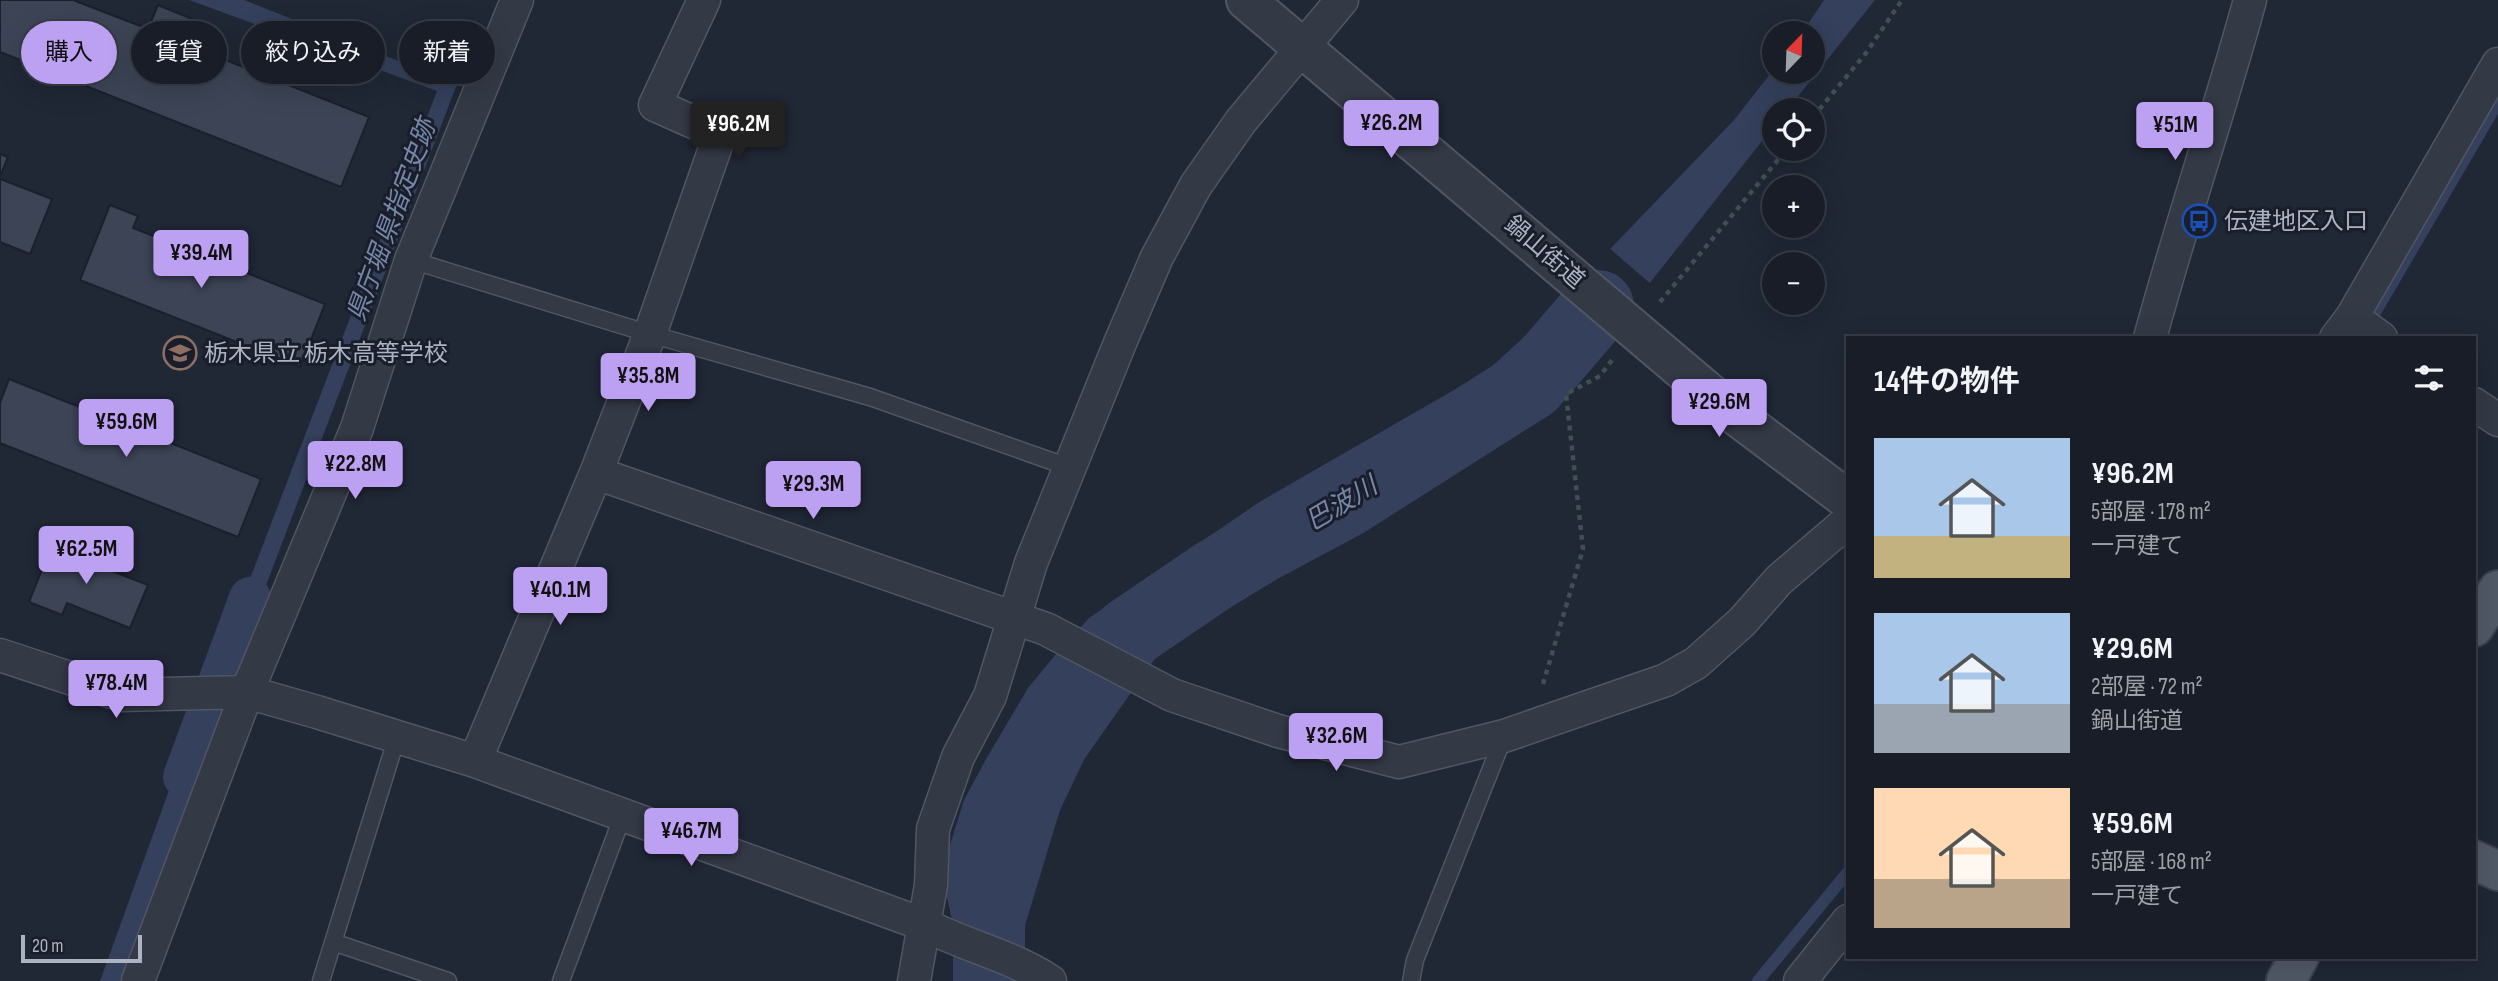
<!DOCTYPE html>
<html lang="ja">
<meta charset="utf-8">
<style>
:root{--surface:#181d28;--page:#252a34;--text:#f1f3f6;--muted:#9fa2a8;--line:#363b45;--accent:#bca0f2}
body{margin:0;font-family:"Sofia Sans Condensed","Noto Sans JP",sans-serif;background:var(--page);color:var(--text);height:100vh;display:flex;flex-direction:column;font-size:26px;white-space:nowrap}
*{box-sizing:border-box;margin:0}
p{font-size:23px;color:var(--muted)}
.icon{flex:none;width:38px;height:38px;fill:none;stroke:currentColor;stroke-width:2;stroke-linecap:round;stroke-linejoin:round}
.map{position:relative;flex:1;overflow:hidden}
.panel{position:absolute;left:1846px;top:336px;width:630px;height:623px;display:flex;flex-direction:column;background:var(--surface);border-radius:0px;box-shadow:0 7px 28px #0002,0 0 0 2px var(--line)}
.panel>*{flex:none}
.hud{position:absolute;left:21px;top:21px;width:665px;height:63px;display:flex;gap:14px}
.needle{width:46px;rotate:23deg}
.buttons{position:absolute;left:1762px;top:21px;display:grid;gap:14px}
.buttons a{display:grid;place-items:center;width:63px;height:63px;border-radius:50%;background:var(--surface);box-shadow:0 7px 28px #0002,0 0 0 2px var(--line);font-size:35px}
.scale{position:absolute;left:21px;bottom:18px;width:121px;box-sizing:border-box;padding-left:7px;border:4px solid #adb3c2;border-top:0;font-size:19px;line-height:24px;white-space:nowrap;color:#adb3c2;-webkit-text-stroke:5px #191e2a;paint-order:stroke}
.price{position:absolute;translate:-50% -60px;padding:0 16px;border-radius:7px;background:var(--accent);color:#111;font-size:23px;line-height:46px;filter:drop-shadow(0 2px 4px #0008)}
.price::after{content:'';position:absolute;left:50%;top:42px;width:21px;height:16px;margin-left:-10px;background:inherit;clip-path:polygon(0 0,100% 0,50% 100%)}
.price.active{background:#222;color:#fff}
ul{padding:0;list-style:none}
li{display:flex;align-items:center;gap:21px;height:175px;padding:0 28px}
li span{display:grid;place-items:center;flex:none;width:196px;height:140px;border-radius:0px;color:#555}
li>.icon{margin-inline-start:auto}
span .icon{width:84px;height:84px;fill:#fffc;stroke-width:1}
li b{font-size:30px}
h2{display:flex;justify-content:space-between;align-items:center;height:84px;padding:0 28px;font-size:30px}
.tag{padding:0 24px;border-radius:32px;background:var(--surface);box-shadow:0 7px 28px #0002,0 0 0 2px var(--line);font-size:24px;line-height:63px}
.tag.active{background:var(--accent);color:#111}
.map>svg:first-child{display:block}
</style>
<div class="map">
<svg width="2498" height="981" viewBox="0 0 2498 981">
<rect width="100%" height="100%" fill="#202735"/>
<path fill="#34405c" d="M189,0H244L457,84L239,656L223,649L437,91Z
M1824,0H1875L1787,110H1774V126L1653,279L1576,365L1529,383L1452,435L1318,519L1287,529L1119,642L1091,667L1060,707L1010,791L980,858L982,894L1001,981H965L944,883L949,848L964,800L986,759L1028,688L1056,654L1089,618L1261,501L1487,371L1541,321L1734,120L1774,69V72H1813V33H1802Z
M194,721L217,729L124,981H100Z"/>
<path fill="#202735" d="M1608,247L1652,285L1592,353L1545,312Z"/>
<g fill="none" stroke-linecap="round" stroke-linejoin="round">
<path stroke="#34405c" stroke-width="12" d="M2366,328L2498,102
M1758,981L1848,872"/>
<path stroke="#34405c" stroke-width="42" d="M184,777L250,598"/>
<path stroke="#34405c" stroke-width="72" d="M989,981V920L1026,798L1053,741L1129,633L1213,576L1259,548L1345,502L1531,384L1598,306"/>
</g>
<path fill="#3c4455" stroke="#1b202c" stroke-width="2" d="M0,0H73L148,29L158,5L214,28L205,52L369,117L341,187L0,52Z
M0,154L8,157L0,177Z
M0,179L52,199L30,254L0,242Z
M110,205L138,216L133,228L325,304L300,367L80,280Z
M9,379L261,479L238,537L0,443V403Z
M56,535L89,548L84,560L148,585L130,628L67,603L62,615L29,602Z"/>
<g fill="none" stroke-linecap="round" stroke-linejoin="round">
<defs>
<path id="service" d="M411,260L650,334L870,397L1071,468
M333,942L448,981
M321,981L397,737
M561,981L623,815
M1411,981L1415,960L1504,736"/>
<path id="minor" d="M2352,317L2381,338
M2150,338C2181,224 2219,113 2250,0
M2336,338L2352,317L2498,64
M2474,404L2498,420
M596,473L1046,629L1172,695L1278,731L1399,762L1504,736L1666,680L1696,663L1742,622L1779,580L1848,521
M0,655L121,695L247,692L317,712L475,761L925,925C966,946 1012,956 1050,981
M475,761L596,473L650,334L720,134L655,105L704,0
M138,981L247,692L357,428L411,260L517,0
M914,981L931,885L933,829L958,757L990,696L1031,563L1120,343L1157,257L1196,185L1241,121L1342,0
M1800,981L1848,921"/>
<path id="tertiary" d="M1246,0L1734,414L1848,500"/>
<path id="primary" d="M2474,627L2498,590
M2474,860L2498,871
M2286,981L2299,957"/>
</defs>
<use href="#service" stroke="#515663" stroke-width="19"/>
<use href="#minor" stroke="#515663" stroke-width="35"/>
<use href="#tertiary" stroke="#515663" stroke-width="42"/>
<use href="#primary" stroke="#3d424f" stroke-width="42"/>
<path stroke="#3f4f53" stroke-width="4.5" stroke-dasharray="5 5" stroke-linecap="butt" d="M1813,117L1866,53L1902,0
M1660,302L1787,149
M1543,684L1583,549L1566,394L1600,376L1612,360"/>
<use href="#service" stroke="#333945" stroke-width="16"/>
<use href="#minor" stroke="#333945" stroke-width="32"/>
<use href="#tertiary" stroke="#333945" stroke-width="38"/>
<use href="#primary" stroke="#515866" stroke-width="38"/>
</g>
<defs>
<symbol id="bus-ring" viewBox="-11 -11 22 22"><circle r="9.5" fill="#191e2a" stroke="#1a4fb4" stroke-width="1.5"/><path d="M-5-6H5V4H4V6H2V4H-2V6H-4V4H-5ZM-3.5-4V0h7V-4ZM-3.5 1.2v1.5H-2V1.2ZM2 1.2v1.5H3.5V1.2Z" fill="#1a4fb4"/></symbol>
<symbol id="school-ring" viewBox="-11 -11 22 22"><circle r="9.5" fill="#191e2a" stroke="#8d6e63" stroke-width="1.5"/><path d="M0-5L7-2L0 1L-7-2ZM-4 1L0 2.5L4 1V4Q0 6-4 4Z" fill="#8d6e63"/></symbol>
</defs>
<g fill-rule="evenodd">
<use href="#bus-ring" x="2180" y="202" width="38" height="38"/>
<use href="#school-ring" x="161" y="334" width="38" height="38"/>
</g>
<g text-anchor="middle" stroke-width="6" stroke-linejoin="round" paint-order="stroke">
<g font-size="24" fill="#adb3c2" stroke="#191e2a" text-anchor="start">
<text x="2224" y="229">伝建地区入口</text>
<text x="204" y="361">栃木県立 栃木高等学校</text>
</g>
<g font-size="24" fill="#adb3c2" stroke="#191e2a">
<text transform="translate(1545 252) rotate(41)" y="8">鍋山街道</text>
</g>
<g font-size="26" font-style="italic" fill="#7687aa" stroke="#191e2a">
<text transform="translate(391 220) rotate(-70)" y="9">県庁堀 県指定史跡</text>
<text transform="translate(1341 503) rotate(-31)" y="9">巴波川</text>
</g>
</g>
</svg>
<div class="buttons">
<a><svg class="needle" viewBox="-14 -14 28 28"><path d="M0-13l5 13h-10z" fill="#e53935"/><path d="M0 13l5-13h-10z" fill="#9fa2a8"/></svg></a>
<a><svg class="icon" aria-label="locate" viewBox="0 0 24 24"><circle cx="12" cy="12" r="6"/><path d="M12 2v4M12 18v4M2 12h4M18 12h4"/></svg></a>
<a>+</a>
<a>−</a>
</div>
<div class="scale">20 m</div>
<b class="price" style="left:1391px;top:160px">¥26.2M</b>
<b class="price active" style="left:738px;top:161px">¥96.2M</b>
<b class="price" style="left:2175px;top:162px">¥51M</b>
<b class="price" style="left:201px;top:290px">¥39.4M</b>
<b class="price" style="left:648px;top:413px">¥35.8M</b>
<b class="price" style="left:1719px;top:439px">¥29.6M</b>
<b class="price" style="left:126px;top:459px">¥59.6M</b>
<b class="price" style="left:355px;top:501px">¥22.8M</b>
<b class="price" style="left:813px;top:521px">¥29.3M</b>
<b class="price" style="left:86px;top:586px">¥62.5M</b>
<b class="price" style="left:560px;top:627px">¥40.1M</b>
<b class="price" style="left:116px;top:720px">¥78.4M</b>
<b class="price" style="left:1336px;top:773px">¥32.6M</b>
<b class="price" style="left:691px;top:868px">¥46.7M</b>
<div class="hud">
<a class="tag active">購入</a>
<a class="tag">賃貸</a>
<a class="tag">絞り込み</a>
<a class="tag">新着</a>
</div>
<section class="panel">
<h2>14件の物件<svg class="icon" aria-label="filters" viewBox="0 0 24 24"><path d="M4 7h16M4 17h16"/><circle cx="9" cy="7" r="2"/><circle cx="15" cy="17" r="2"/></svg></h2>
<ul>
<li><span style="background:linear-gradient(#a9c7e8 70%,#c2b280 0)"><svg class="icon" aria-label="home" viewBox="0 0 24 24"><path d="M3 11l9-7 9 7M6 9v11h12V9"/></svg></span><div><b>¥96.2M</b><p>5部屋 · 178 m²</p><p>一戸建て</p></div></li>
<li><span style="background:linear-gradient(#a9c7e8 65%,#9aa5b1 0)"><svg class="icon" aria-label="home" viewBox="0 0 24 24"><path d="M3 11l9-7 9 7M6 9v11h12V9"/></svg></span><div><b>¥29.6M</b><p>2部屋 · 72 m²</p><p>鍋山街道</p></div></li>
<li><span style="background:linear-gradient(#ffd9b3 65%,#b9a48a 0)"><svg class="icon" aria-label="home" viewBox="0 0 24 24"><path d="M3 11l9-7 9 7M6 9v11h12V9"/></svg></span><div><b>¥59.6M</b><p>5部屋 · 168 m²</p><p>一戸建て</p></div></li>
</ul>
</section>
</div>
